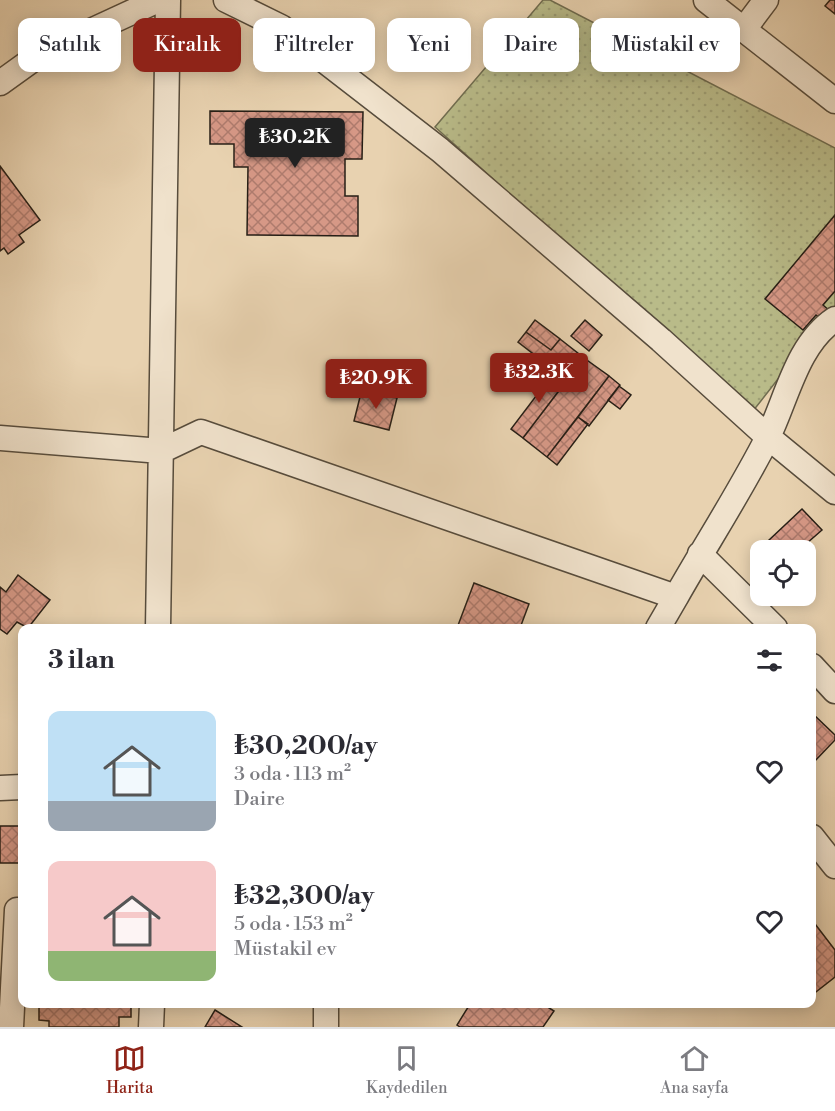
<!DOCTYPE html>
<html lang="tr">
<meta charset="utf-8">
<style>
:root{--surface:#fff;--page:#f2f2f3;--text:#2b2b33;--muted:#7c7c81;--line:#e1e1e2;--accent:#8f2418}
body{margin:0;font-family:"Libre Bodoni",serif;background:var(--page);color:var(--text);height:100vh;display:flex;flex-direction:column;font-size:22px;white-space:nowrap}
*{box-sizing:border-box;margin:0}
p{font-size:20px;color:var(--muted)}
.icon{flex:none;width:33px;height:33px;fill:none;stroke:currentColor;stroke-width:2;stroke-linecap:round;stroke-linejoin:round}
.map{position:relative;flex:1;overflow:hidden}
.panel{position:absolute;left:18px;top:624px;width:798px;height:384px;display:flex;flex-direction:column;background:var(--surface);border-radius:12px;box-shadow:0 3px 15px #0003}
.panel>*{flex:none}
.top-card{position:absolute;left:18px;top:18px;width:800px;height:54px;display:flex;gap:12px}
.buttons{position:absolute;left:750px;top:540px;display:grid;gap:12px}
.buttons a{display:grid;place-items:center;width:66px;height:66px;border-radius:12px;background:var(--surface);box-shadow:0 3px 15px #0003;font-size:30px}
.price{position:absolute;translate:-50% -51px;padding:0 14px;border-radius:6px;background:var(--accent);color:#fff;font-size:20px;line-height:39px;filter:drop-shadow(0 2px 3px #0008)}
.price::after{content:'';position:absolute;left:50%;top:36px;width:18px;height:14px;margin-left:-9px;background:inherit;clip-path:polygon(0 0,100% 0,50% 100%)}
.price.on{background:#222;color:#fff}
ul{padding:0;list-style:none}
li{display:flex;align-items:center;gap:18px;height:150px;padding:0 30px}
li span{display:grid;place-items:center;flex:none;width:168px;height:120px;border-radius:12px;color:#555}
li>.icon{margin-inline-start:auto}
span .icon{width:72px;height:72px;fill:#fffc;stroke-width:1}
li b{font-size:26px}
h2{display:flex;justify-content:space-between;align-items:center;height:72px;padding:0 30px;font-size:26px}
.pill{padding:0 21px;border-radius:12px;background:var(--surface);box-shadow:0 3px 15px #0003;font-size:21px;line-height:54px}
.pill.on{background:var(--accent);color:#fff}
.tab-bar{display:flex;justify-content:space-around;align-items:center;height:84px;border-top:2px solid var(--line);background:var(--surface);font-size:16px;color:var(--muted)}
.tab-bar a{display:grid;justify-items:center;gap:3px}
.tab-bar .on{color:var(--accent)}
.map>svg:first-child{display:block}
</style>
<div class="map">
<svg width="835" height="1027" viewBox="0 0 835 1027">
<defs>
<pattern id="park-dots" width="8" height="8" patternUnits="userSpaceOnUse" patternTransform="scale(1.5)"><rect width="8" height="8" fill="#b9bb89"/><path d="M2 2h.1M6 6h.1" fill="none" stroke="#9fa076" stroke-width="1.8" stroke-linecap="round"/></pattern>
<pattern id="building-cross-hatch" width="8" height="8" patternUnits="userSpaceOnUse" patternTransform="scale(1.5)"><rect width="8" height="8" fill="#d69886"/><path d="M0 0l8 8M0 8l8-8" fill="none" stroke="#ae7b6d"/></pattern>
</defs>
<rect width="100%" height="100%" fill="#e8d2b0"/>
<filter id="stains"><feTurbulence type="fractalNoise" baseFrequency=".00333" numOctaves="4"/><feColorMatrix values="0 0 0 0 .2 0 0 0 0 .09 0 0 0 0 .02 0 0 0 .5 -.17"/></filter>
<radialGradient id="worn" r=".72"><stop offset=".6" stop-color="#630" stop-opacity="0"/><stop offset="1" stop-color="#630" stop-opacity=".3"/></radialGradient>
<path fill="url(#park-dots)" stroke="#706d50" stroke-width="1.5" d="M543,0H550L835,148V306L753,411L435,127Z"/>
<path fill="url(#building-cross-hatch)" stroke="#271f16" stroke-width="1.5" d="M830,0H835V14L825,6Z
M210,111L363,112L362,159H345V196H358V236L247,235L248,167H234V144H210Z
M0,166L40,220L19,235L24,242L8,254L4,248L0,251Z
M835,215V291L823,305L832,313L825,322L816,315L803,330L765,299Z
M535,320L560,339L551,350L526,332Z
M585,320L602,335L589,351L571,336Z
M526,332L551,350L560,339L584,358L567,380L518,342Z
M584,358L609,376L547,457L523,438Z
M555,371L567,380L523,438L511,429Z
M609,376L620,385L589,426L578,417Z
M619,386L631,395L620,409L608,400Z
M362,389L397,398L389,430L354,421Z
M578,417L588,424L557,465L547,457Z
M802,509L822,530L799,550H777L768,541Z
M18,575L50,600L28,628L17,622L7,634L0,629V587L6,592Z
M474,583L529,604L520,628H457Z
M812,713L835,735V740L813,763Z
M0,826H22V863H0Z
M812,920L835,950V977L812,995Z
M39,1004H131V1017H119V1027H49V1021L39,1020Z
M470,1004H543L554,1011L543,1027H460L457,1025Z
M215,1010L242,1027H205Z"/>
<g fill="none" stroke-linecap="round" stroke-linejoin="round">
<defs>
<path id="minor" d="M226,0L281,27L440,150L661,340L768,437L835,492
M706,0L835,101
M745,28L766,0
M0,83L39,55L158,0
M0,438L161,451L201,432L676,597C706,544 740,492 768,437C787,398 797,344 835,319
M700,554L775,628
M158,628L168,0
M658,628L676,597
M812,666L835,691
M0,788L22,787
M812,837L835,866
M326,1004V1027
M11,1027L17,910
M151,1027L152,1004"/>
</defs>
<use href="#minor" stroke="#574c3c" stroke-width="27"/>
<use href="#minor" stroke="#f0e2cc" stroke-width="24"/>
</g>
<rect width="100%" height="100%" filter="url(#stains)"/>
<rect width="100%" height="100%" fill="url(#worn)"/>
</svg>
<div class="buttons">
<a><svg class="icon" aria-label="locate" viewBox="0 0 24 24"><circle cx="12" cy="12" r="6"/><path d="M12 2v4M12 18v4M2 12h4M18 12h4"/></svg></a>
</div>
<b class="price on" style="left:295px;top:169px">₺30.2K</b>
<b class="price" style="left:539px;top:404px">₺32.3K</b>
<b class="price" style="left:376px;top:410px">₺20.9K</b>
<div class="top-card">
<a class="pill">Satılık</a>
<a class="pill on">Kiralık</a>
<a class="pill">Filtreler</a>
<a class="pill">Yeni</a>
<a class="pill">Daire</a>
<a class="pill">Müstakil ev</a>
</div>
<section class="panel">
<h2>3 ilan<svg class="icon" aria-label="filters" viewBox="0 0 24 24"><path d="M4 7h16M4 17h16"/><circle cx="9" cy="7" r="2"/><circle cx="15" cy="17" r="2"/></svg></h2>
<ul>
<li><span style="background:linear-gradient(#bfe0f5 75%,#9aa5b1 0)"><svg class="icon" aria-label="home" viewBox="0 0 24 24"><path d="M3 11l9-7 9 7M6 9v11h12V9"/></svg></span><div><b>₺30,200/ay</b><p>3 oda · 113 m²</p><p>Daire</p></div><svg class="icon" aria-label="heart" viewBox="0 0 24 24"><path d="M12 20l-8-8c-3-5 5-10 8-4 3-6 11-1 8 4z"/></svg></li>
<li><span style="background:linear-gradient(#f6c9c9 75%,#8fb573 0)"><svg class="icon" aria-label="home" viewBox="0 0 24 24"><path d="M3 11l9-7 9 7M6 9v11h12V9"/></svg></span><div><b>₺32,300/ay</b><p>5 oda · 153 m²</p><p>Müstakil ev</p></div><svg class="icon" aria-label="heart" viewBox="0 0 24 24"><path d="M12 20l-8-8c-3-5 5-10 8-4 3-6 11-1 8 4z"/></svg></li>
</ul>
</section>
</div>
<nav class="tab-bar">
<a class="on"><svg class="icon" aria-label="map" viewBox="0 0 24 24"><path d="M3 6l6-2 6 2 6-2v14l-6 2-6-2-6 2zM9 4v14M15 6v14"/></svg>Harita</a>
<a><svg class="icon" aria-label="saved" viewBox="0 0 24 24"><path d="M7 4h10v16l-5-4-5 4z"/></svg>Kaydedilen</a>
<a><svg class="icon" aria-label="home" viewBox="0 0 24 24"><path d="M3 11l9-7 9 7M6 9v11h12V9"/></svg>Ana sayfa</a>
</nav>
